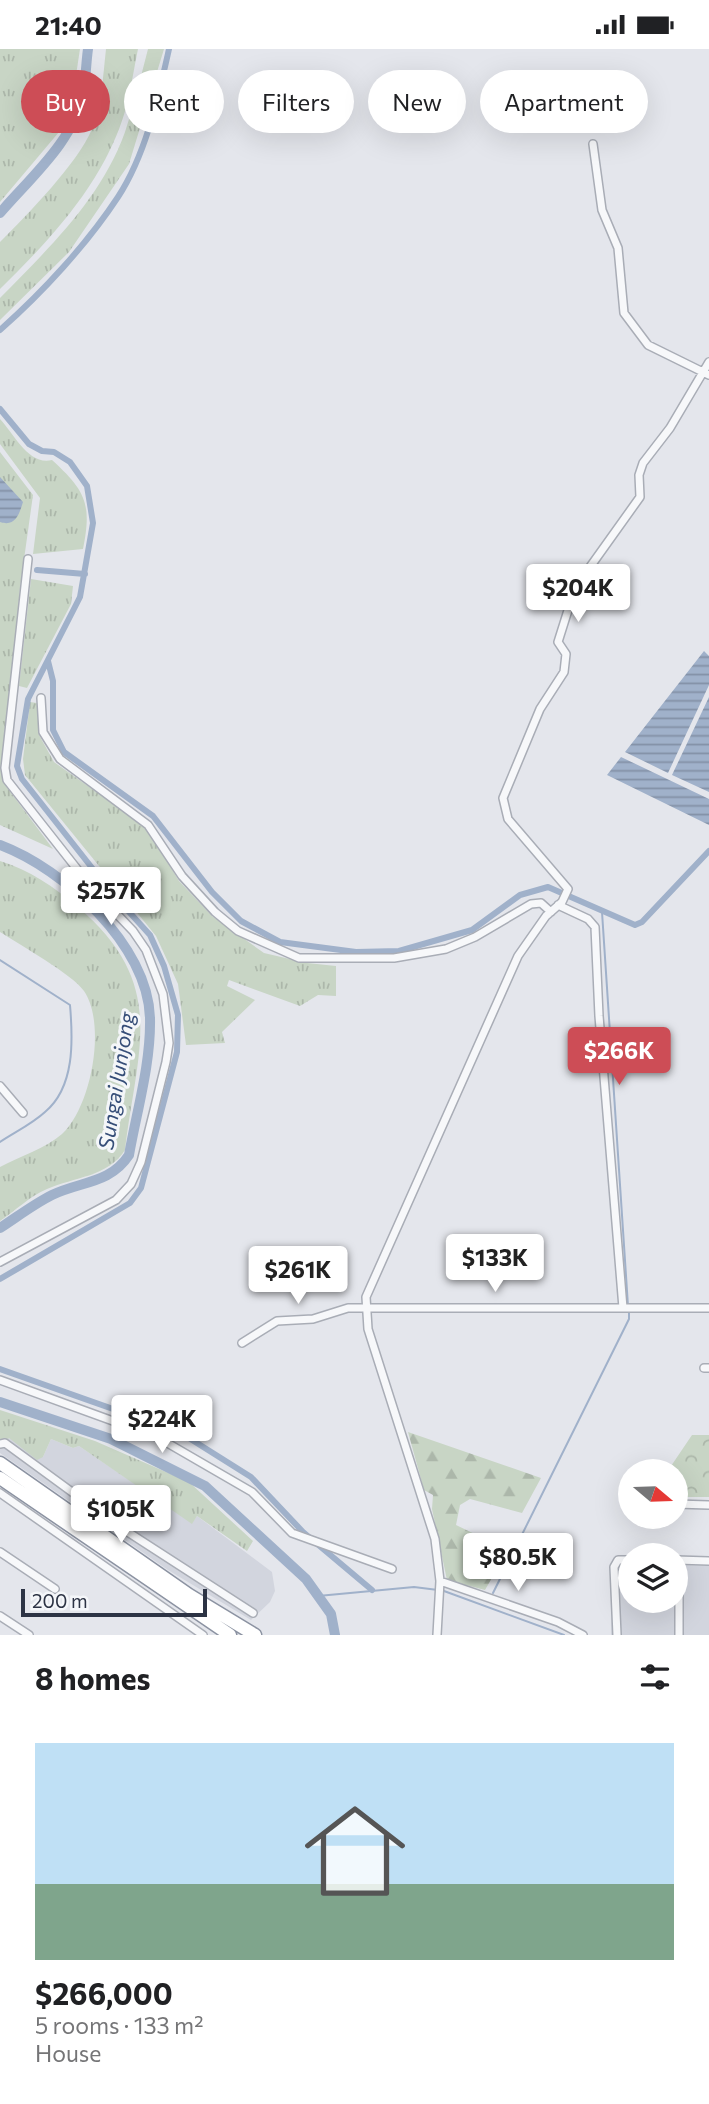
<!DOCTYPE html>
<meta charset="utf-8">
<style>
:root{--surface:#fff;--page:#f2f2f2;--text:#202124;--muted:#757577;--accent:#cd4d56}
body{margin:0;font-family:Commissioner,sans-serif;background:var(--page);color:var(--text);height:100vh;display:flex;flex-direction:column;font-size:26px;white-space:nowrap}
*{box-sizing:border-box;margin:0}
p{font-size:23px;color:var(--muted)}
.icon{flex:none;width:38px;height:38px;fill:none;stroke:currentColor;stroke-width:2;stroke-linecap:round;stroke-linejoin:round}
.map{position:relative;height:1586px;overflow:hidden}
.panel{display:flex;flex-direction:column;background:var(--surface);flex:1}
.panel>*{flex:none}
.banner{position:absolute;left:21px;top:21px;width:668px;height:63px;display:flex;gap:14px}
.needle{width:46px;rotate:109deg}
.fabs{position:absolute;left:618px;top:1410px;display:grid;gap:14px}
.fabs a{display:grid;place-items:center;width:70px;height:70px;border-radius:50%;background:var(--surface);box-shadow:0 7px 28px #0002;font-size:35px}
.scale{position:absolute;left:21px;bottom:18px;width:186px;box-sizing:border-box;padding-left:7px;border:4px solid #2c3344;border-top:0;font-size:19px;line-height:24px;white-space:nowrap;color:#2c3344;-webkit-text-stroke:5px #f4f6f9;paint-order:stroke}
.price{position:absolute;translate:-50% -60px;padding:0 16px;border-radius:7px;background:#fff;color:#222;font-size:23px;line-height:46px;filter:drop-shadow(0 2px 4px #0008)}
.price::after{content:'';position:absolute;left:50%;top:42px;width:21px;height:16px;margin-left:-10px;background:inherit;clip-path:polygon(0 0,100% 0,50% 100%)}
.price.active{background:var(--accent);color:#fff}
ul{padding:0;list-style:none}
li{display:grid;align-content:center;gap:14px;height:371px;padding:0 35px}
li span{display:grid;place-items:center;height:217px;border-radius:0px;color:#555}
li>.icon{margin-inline-start:auto}
span .icon{width:126px;height:126px;fill:#fffc;stroke-width:1}
li b{font-size:30px}
h2{display:flex;justify-content:space-between;align-items:center;height:84px;padding:0 35px;font-size:30px}
.pill{padding:0 24px;border-radius:32px;background:var(--surface);box-shadow:0 7px 28px #0002;font-size:24px;line-height:63px}
.pill.active{background:var(--accent);color:#fff}
.status{display:flex;justify-content:space-between;align-items:center;height:49px;padding:0 35px;background:var(--surface);direction:ltr}
.status svg{height:19px;fill:currentColor}
.map>svg:first-child{display:block}
</style>
<div class="status"><b>21:40</b><svg viewBox="0 0 49 12"><path d="M0 12V9h3v3zM5 12V6h3v6zM10 12V3h3v9zM15 12V0h3v12zM26 1h20v11H26zM47 4h2v5h-2z"/></svg></div>
<div class="map">
<svg width="709" height="1586" viewBox="0 0 709 1586">
<defs>
<pattern id="grass-tufts" width="24" height="20" patternUnits="userSpaceOnUse" patternTransform="scale(1.75)"><rect width="24" height="20" fill="#c8d5c5"/><path d="M3 7l-1-3M5 7V3M7 7l1-3M15 17l-1-3M17 17v-4M19 17l1-3" fill="none" stroke="#acb7aa"/></pattern>
<pattern id="forest-firs" width="22" height="20" patternUnits="userSpaceOnUse" patternTransform="scale(1.75)"><rect width="22" height="20" fill="#c8d5c5"/><path d="M5 1l3.5 6h-7zM16 11l3.5 6h-7z" fill="#acb7aa"/></pattern>
<pattern id="park-crowns" width="20" height="18" patternUnits="userSpaceOnUse" patternTransform="scale(1.75)"><rect width="20" height="18" fill="#c8d5c5"/><path d="M2 6a3 3 0 1 1 6 0M12 15a3 3 0 1 1 6 0" fill="none" stroke="#acb7aa"/></pattern>
<pattern id="water-rules" width="6" height="5" patternUnits="userSpaceOnUse" patternTransform="scale(1.75)"><rect width="6" height="5" fill="#a0b1ca"/><path d="M0 2.5h6" fill="none" stroke="#8391a6"/></pattern>
</defs>
<rect width="100%" height="100%" fill="#e4e6ec"/>
<path fill="#d2d5de" d="M9,1389L43,1408L51,1390L73,1399L79,1397L192,1474L197,1467L272,1523L275,1542L270,1553L251,1571L168,1521L0,1404V1393Z
M613,1515H630V1552H676V1516L709,1517V1586H611Z"/>
<path fill="url(#grass-tufts)" d="M0,0H80L71,59L59,83L0,153Z
M106,0H138C134,19 131,40 126,59C106,131 52,189 0,240V193C27,166 78,114 92,80C102,54 103,27 106,0Z
M148,0H164L129,115L69,203L0,271V249C48,200 101,150 125,83C134,56 141,27 148,0Z
M0,370C14,385 29,417 52,411C86,442 92,455 83,500L33,505L40,449L0,395Z
M0,403L33,446L20,539L3,726L6,737L53,800L0,776Z
M31,530L73,537L71,555L27,639L19,637Z
M30,653L37,654L39,686L54,713L147,779L179,832L212,867L264,904L307,914L336,917V947L318,946L300,957L229,931L227,937L255,951L222,983L225,994L186,996L178,935L156,887L25,726L23,710Z
M0,812C30,821 54,838 78,858C169,936 137,999 125,1101C108,1128 74,1128 47,1140C30,1147 15,1162 0,1172V1118C19,1108 46,1099 62,1085C91,1058 107,976 84,942C72,925 20,896 0,883Z
M0,1361L95,1392L189,1433L253,1492L247,1502L197,1467L192,1475L79,1397L73,1399L51,1390L43,1408L37,1411L9,1389L6,1393H0Z"/>
<path fill="url(#forest-firs)" d="M408,1383L541,1429L522,1464L470,1450L460,1456L456,1476L508,1501L485,1541L447,1531L432,1460L433,1446L424,1441Z"/>
<path fill="url(#park-crowns)" d="M692,1386H709V1448H676V1423H667Z"/>
<path fill="url(#water-rules)" d="M0,428L23,453C19,466 15,478 0,473Z
M704,602L709,607V636L668,724L625,703Z
M709,648V743L672,726Z
M621,708L709,750V776L607,726Z"/>
<g fill="none" stroke-linecap="round" stroke-linejoin="round">
<path stroke="#a0b1ca" stroke-width="2" d="M602,863L628,1257
M0,911L70,956C73,991 75,1038 45,1063C32,1075 15,1083 0,1093
M444,1542L564,1586
M493,1544L629,1270V1262
M318,1547L414,1538L438,1541"/>
<path stroke="#a0b1ca" stroke-width="6" d="M0,281C43,243 87,195 118,148C146,105 158,49 169,0
M0,360L29,395L42,402L54,403L70,413L87,437L93,474L80,548L28,650L17,717L22,730L111,843L150,886L164,917L178,966L177,1003L141,1139L130,1154L0,1230
M37,521L85,525
M48,612L53,632V681L64,703L153,767L212,843L241,872L280,893L356,903L399,902L472,881L520,846L548,838L635,876L642,873L709,802
M0,1320L181,1384L251,1428L303,1483L372,1541"/>
<path stroke="#a0b1ca" stroke-width="10" d="M0,164C30,129 75,91 83,44C86,29 86,14 88,0
M0,796C64,820 148,896 150,969C151,1014 137,1061 129,1106C110,1135 81,1132 52,1146C34,1155 17,1168 0,1179
M0,1353L111,1390L205,1437L306,1530L331,1565L335,1586"/>
<defs>
<path id="minor" d="M593,95L602,161L618,199L624,264L648,296L709,326
M41,649L43,683L60,710L148,776L182,827L215,863L238,882L299,909H394L446,900L475,888L531,855L541,854L551,863
M558,856L588,870L595,878L599,967L623,1259
M0,1037L23,1064
M0,1213L116,1151L131,1135L141,1113L166,1013L169,994L163,945L146,901L133,882L92,839L7,731L5,719L28,510
M242,1294L277,1272L313,1270L348,1259H709
M704,1319H709
M0,1331L157,1388L252,1443L292,1484L392,1520
M0,1395L5,1394L117,1476L253,1564
M0,1444L203,1586
M676,1455L709,1456
M0,1503L55,1540
M676,1511L709,1512
M440,1532L558,1573L583,1586
M0,1567L29,1586
M437,1586L440,1532L435,1490L368,1280L366,1248L518,907L546,867L562,853L568,840L508,770L503,749L540,660L564,623L566,605L558,593L575,539L640,448L639,426L643,414L670,379L709,313
M617,1586L614,1518L618,1511H630
M679,1586V1511"/>
<path id="trunk" d="M0,1414L189,1546L255,1586
M0,1429L230,1586"/>
</defs>
<use href="#minor" stroke="#a9adb6" stroke-width="10"/>
<use href="#trunk" stroke="#8c93a2" stroke-width="15"/>
<use href="#minor" stroke="#f7f8fa" stroke-width="7"/>
<use href="#trunk" stroke="#fff" stroke-width="12"/>
</g>
<g text-anchor="middle" stroke-width="6" stroke-linejoin="round" paint-order="stroke">
<g font-size="21" font-style="italic" fill="#364e78" stroke="#f4f6f9">
<text transform="translate(117 1032) rotate(-81)" y="7">Sungai Junjong</text>
</g>
</g>
</svg>
<div class="fabs">
<a><svg class="needle" viewBox="-14 -14 28 28"><path d="M0-13l5 13h-10z" fill="#e53935"/><path d="M0 13l5-13h-10z" fill="#757577"/></svg></a>
<a><svg class="icon" aria-label="layers" viewBox="0 0 24 24"><path d="M12 4l9 5-9 5-9-5zM3 14l9 5 9-5"/></svg></a>
</div>
<div class="scale">200 m</div>
<b class="price" style="left:578px;top:575px">$204K</b>
<b class="price" style="left:111px;top:878px">$257K</b>
<b class="price active" style="left:619px;top:1038px">$266K</b>
<b class="price" style="left:495px;top:1245px">$133K</b>
<b class="price" style="left:298px;top:1257px">$261K</b>
<b class="price" style="left:162px;top:1406px">$224K</b>
<b class="price" style="left:121px;top:1496px">$105K</b>
<b class="price" style="left:518px;top:1544px">$80.5K</b>
<div class="banner">
<a class="pill active">Buy</a>
<a class="pill">Rent</a>
<a class="pill">Filters</a>
<a class="pill">New</a>
<a class="pill">Apartment</a>
</div>
</div>
<section class="panel">
<h2>8 homes<svg class="icon" aria-label="filters" viewBox="0 0 24 24"><path d="M4 7h16M4 17h16"/><circle cx="9" cy="7" r="2"/><circle cx="15" cy="17" r="2"/></svg></h2>
<ul>
<li><span style="background:linear-gradient(#bfe0f5 65%,#7fa58c 0)"><svg class="icon" aria-label="home" viewBox="0 0 24 24"><path d="M3 11l9-7 9 7M6 9v11h12V9"/></svg></span><div><b>$266,000</b><p>5 rooms · 133 m²</p><p>House</p></div></li>
</ul>
</section>
